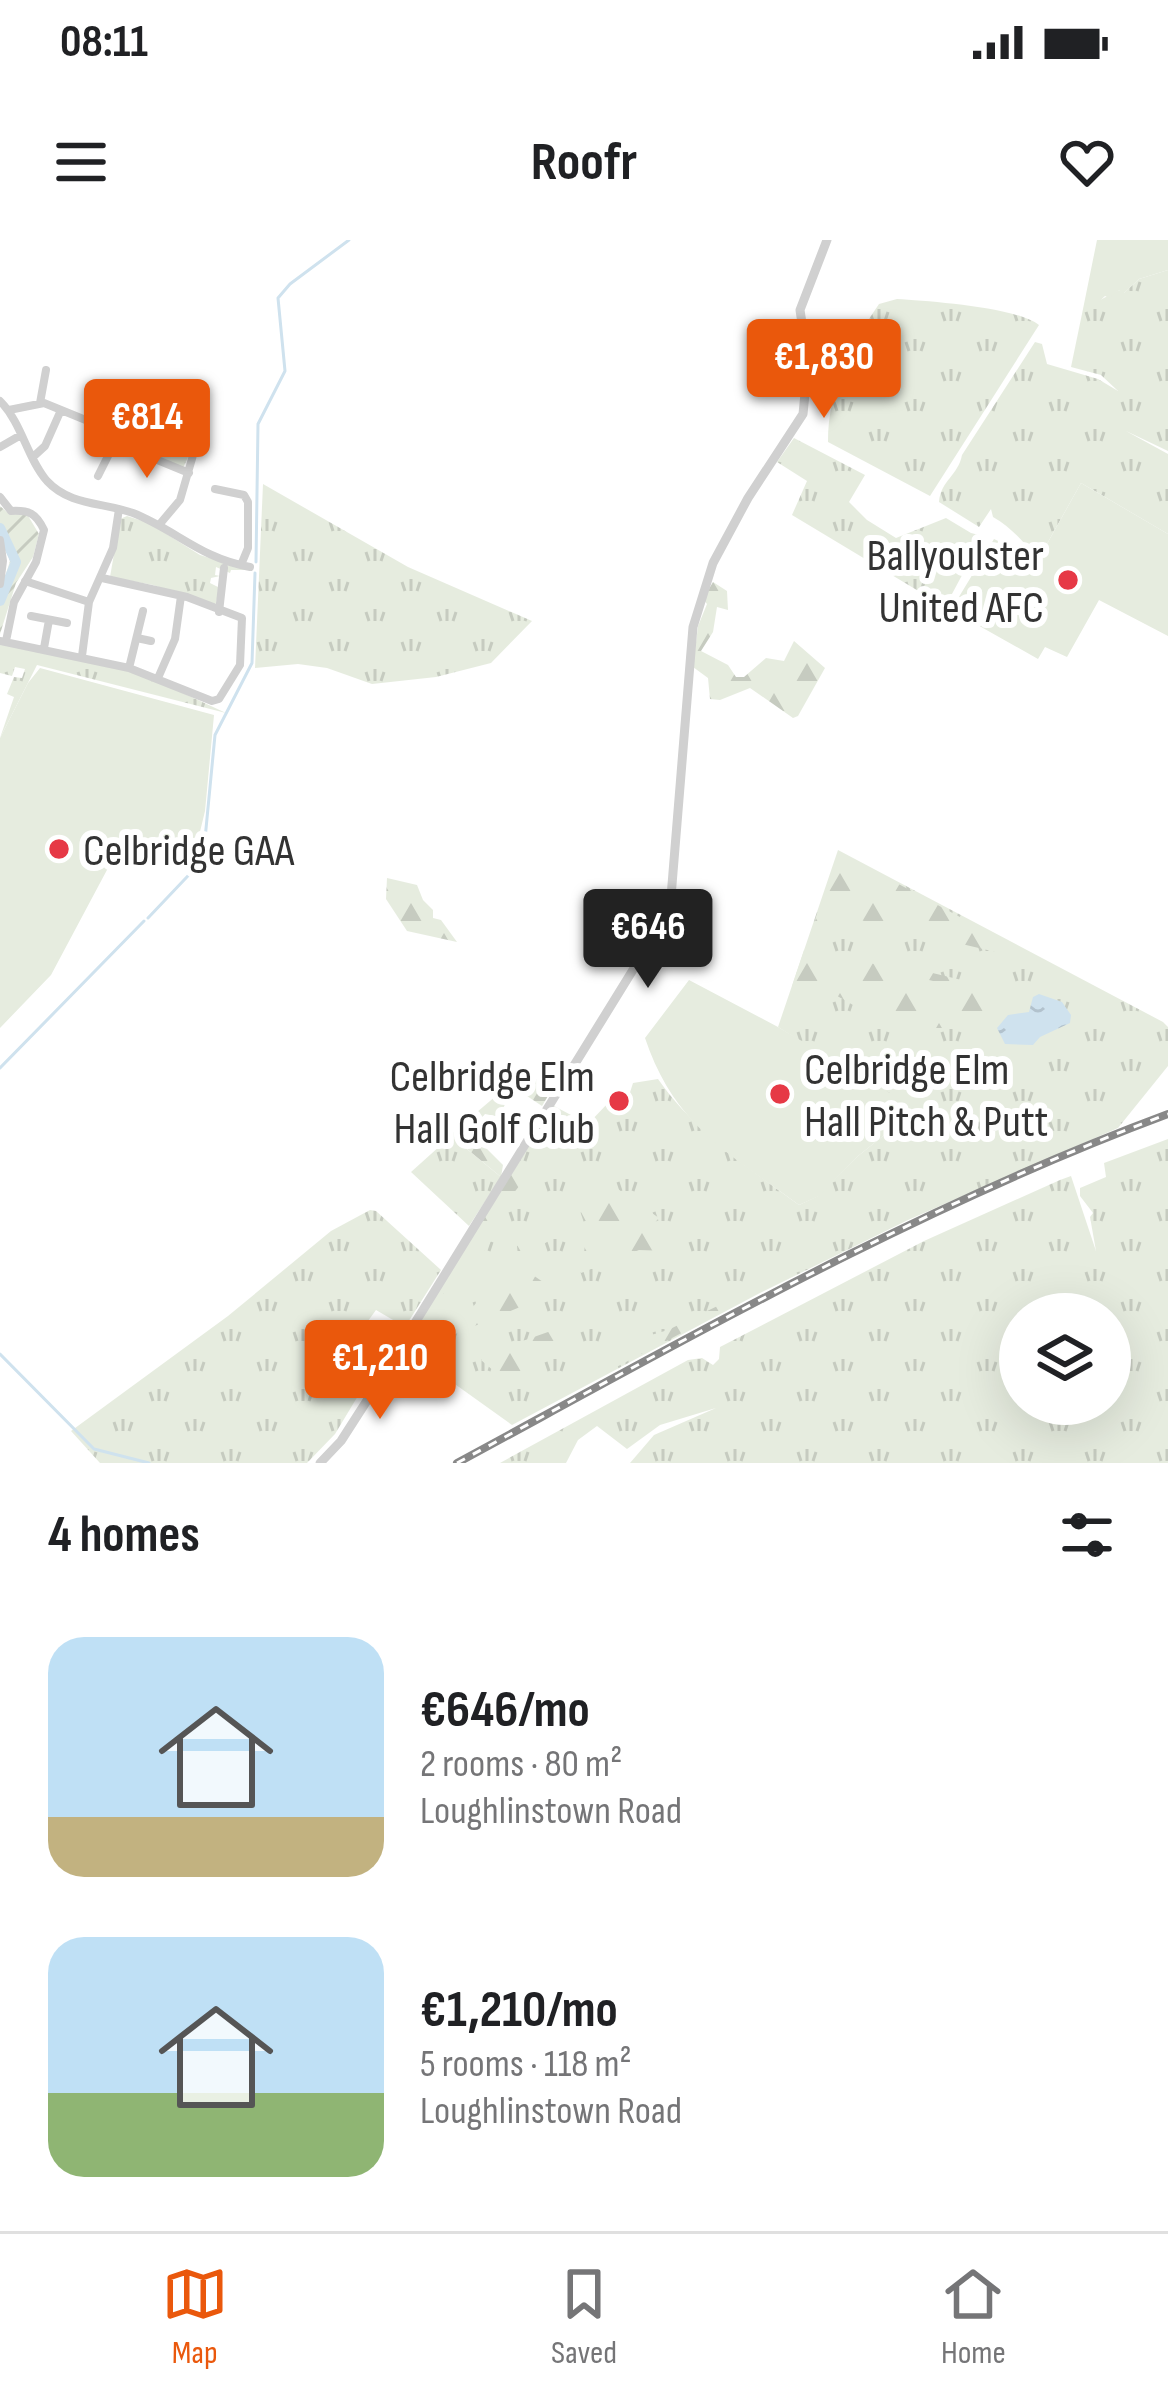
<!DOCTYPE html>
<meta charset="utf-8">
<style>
:root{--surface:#fff;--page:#f6f6f6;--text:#202124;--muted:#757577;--line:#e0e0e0;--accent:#ea580c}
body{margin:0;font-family:"Sofia Sans Condensed",sans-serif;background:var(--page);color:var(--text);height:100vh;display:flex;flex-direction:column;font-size:45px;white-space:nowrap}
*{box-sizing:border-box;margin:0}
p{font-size:39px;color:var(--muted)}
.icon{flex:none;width:66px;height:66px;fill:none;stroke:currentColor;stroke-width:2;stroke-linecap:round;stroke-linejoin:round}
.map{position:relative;height:1223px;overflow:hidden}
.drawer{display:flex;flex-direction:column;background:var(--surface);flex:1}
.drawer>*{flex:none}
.tools{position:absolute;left:999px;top:1053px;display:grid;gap:24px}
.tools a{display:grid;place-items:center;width:132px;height:132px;border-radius:50%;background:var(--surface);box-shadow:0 12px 48px #0002;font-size:60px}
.price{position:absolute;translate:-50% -102px;padding:0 27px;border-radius:12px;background:var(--accent);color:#fff;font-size:39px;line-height:78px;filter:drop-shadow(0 3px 6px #0008)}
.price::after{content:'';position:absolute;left:50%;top:72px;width:36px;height:27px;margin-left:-18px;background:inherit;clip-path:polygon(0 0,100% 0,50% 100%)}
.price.current{background:#222;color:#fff}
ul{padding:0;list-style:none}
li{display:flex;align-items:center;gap:36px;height:300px;padding:0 48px}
li span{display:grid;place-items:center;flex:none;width:336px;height:240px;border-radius:36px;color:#555}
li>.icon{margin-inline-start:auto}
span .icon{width:144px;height:144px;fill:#fffc;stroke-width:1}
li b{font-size:51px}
h2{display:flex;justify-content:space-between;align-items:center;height:144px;padding:0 48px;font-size:51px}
.status{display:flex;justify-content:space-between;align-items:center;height:84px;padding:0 60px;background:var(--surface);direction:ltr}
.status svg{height:33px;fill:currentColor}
header{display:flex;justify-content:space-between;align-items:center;height:156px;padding:0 48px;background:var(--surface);font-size:54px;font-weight:700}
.tabs{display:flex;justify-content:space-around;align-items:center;height:168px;border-top:3px solid var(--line);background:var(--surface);font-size:33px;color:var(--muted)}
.tabs a{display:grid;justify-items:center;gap:6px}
.tabs .current{color:var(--accent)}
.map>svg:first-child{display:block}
</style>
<div class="status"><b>08:11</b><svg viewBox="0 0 49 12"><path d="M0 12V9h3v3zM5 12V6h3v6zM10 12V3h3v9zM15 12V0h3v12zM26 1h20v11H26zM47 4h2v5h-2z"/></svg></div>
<header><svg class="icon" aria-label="menu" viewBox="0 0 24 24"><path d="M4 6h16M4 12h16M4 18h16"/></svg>Roofr<svg class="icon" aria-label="heart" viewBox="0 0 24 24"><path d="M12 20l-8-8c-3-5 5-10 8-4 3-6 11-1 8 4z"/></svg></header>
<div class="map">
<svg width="1168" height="1223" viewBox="0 0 1168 1223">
<defs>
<pattern id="grass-tufts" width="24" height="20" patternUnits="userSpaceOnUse" patternTransform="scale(3)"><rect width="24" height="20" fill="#e6ecdf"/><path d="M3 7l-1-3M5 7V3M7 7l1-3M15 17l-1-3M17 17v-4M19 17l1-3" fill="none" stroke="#c6cbc0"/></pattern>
<pattern id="forest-firs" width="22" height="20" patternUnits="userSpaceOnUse" patternTransform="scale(3)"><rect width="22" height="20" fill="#e6ecdf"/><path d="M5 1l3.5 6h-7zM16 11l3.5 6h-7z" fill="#c6cbc0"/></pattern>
<pattern id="garden-furrows" width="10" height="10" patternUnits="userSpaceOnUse" patternTransform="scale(3)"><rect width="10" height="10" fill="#e6ecdf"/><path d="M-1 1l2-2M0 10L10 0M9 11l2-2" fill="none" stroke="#c6cbc0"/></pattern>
<pattern id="water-ripples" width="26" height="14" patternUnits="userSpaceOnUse" patternTransform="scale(3)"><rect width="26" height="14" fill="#cfe2ee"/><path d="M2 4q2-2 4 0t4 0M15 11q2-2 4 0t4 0" fill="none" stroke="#b2c2cd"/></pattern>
</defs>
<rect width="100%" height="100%" fill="#fff"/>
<path fill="url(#grass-tufts)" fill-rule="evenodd" d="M1168,30V211L1126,191L1168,214V294L1081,243L1038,320C1025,303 1012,288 993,277L991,269L979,287L939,262C941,240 958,236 962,215L1035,102L1042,104L1047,124L1098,139L1118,151L1101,135L1071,127L1083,69L1119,50L1124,53L1139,39Z
M897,59C929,61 1016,67 1039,85L930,256L828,202C828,150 850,106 879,64Z
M137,170L198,200L182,209L188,217L183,228L164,224L158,214L122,202L121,196L132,184V172Z
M794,198L865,235L849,262L867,280L896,298L946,278L971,293L983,296L945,367L792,275L807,241L777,222Z
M263,244L408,327L532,381L491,423L436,437L372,444L327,428L298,424L255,428Z
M127,276L149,283L200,315L249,330H231L230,333L216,327L215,335L220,336L211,338L210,343L220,348L215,366L153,345L110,337L120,279Z
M0,402L142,434L226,473L37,425L0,498L14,457L7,454L14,437L22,438L25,429L15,427L12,436L0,433Z
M838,610L1163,782L1168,787V826L1118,888L908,980L758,1054L512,1185L403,1107L554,866L588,884L609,862L625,868L633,843L658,839C695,892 747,927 799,965L818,956L858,916L913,872L778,787Z
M451,896L501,937L469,986L411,932Z
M1168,899V1223H630L654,1195L716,1168L660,1185L627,1209L597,1186L578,1200L566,1223H500L688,1120L702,1118L713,1125L719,1119L720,1107L924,1001L1060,940L1071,936L1096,1011L1090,977L1093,973L1080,956V948L1106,937L1104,923ZM1020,1074H1110V1164H1020Z
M370,970L376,971L441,1030L405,1087L376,1070L360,1092L343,1096L376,1126L335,1194L307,1223H100L71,1191L228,1076L331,991Z"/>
<path fill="url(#forest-firs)" d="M713,342L727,351L728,370L717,367L713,392L701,411L728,425L736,437H744L766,418L784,421L794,401L825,428L798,476L793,478L750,448L720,460L710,459L708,438L693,427L698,386L707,364L703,359Z
M839,612L1025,712L1021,718L860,680H852L842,690L814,684Z
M387,638L417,645L423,660L433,670V678L441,680L457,702L407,691L386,659Z
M808,709L879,725L913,739L953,746L917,737L920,730L1028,756L1026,762H1022L1028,769L1008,775L988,788H918L881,781L825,749L792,746L804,710Z
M529,828L548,856L542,866L518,850L509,856L499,877L485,874L470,892L503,925L501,937L450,895Z
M511,932L520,945L502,968C504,995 458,1051 434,1058Z
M601,937L659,978L647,991L646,1000L669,1003L668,1011L639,1010L581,1033L588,985L581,972L595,949L589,943Z
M550,985L552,999L542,1005L530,1033L553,1049L556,1057L549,1055L453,1095L450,1093L451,1084L473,1067L508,1020L513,1019L519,1025L517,1006Z
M734,1058L739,1063L605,1133L631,1101L668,1090Z
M565,1086L571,1100L538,1119L509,1144L481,1120L503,1098L514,1104Z"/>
<path fill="#e6ecdf" d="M1097,0H1168V30L1139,39L1123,54L1119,50L1109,58L1105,56L1089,71L1083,69Z
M1081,243L1168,294V396L1099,360L1067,417L1045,407L1038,419L951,370L994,299L1038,320Z
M40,428L214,475L205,571L191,629L124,598L51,735L0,788V498L28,443Z
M689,740L778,787L917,869L858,916L819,956L799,965C728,913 674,885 645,798Z"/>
<path fill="url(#garden-furrows)" d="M0,266L8,273L27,274L39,294L33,317L16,343L0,394V353L10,321L0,292Z"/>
<path fill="url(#water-ripples)" d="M1039,754L1062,762L1071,775L1070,783L1040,797L1033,805L1005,804L997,788L1008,775L1029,772L1033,757Z"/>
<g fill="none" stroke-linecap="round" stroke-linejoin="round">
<path stroke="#cfe2ee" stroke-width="3" d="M256,322L258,184L285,131L278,58L290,44L349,0
M148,678L203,620L215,495L252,423L255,333
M0,828L144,681
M0,1114L94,1209L149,1223"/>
<path stroke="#cfe2ee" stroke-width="10" d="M0,288L16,322L0,361"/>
<path stroke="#d0d0d0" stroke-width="8" d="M0,161C22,183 27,218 47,241C70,266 103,262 133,273C176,290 200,318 250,327
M40,163L46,130
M9,170L44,163L93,183
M116,203L189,233
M0,207L21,195
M33,217L45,206L61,170
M98,236L131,170
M215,249L244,255L248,262V308L241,325
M0,257L11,271C29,270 36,273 44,290L36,322L14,362L6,401
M159,285L180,260L196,205
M0,300L3,321L0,344
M25,341L89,362
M219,372L224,328
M31,376L67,383
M137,398L151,401
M0,401L129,428L212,461L219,459L240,425L242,378L187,357L102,338
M44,408L49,380
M82,416L89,362L113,308L119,269
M129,428L143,371
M158,438L175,399L181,356"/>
<path stroke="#d0d0d0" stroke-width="9" d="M320,1223L341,1201L368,1159L665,678L671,657L693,387L713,323L748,258L803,174L808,123L800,70L827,0"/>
<defs>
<path id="rail" d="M457,1223C690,1097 920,966 1168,874"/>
</defs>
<use href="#rail" stroke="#888" stroke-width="8"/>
<use href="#rail" stroke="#fff" stroke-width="3" stroke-dasharray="9" stroke-linecap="butt"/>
</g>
<g fill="#e63946" stroke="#fff" stroke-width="4.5">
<circle cx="1068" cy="340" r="12"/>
<circle cx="59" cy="609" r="12"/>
<circle cx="780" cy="854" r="12"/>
<circle cx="619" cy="861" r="12"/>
</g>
<g text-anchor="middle" stroke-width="12" stroke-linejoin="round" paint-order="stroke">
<g font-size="45" fill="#333" stroke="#fff" text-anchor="end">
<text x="1044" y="330">Ballyoulster<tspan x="1044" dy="52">United AFC</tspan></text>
<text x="83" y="625" text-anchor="start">Celbridge GAA</text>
<text x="804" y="844" text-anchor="start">Celbridge Elm<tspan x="804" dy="52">Hall Pitch &amp; Putt</tspan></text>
<text x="595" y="851">Celbridge Elm<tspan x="595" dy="52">Hall Golf Club</tspan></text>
</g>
</g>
</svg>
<div class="tools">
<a><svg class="icon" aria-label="layers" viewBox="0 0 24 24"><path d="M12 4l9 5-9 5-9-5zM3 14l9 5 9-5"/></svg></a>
</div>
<b class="price" style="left:824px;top:181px">€1,830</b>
<b class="price" style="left:147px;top:241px">€814</b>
<b class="price current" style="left:648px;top:751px">€646</b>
<b class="price" style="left:380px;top:1182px">€1,210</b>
</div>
<section class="drawer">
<h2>4 homes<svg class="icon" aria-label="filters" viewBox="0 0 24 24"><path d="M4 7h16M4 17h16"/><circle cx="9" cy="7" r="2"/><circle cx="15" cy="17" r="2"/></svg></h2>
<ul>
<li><span style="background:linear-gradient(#bfe0f5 75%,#c2b280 0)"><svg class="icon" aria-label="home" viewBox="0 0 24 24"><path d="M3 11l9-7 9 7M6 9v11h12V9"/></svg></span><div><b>€646/mo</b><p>2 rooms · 80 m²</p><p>Loughlinstown Road</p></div></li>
<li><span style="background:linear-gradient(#bfe0f5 65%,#8fb573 0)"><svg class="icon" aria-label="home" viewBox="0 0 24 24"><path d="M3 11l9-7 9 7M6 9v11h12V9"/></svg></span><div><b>€1,210/mo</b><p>5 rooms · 118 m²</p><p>Loughlinstown Road</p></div></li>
</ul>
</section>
<nav class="tabs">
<a class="current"><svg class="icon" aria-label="map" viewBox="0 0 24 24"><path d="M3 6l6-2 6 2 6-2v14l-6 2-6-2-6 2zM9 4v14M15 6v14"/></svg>Map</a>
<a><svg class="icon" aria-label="saved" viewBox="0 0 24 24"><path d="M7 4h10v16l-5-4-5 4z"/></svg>Saved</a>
<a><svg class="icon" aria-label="home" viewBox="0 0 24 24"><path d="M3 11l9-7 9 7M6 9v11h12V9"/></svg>Home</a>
</nav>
